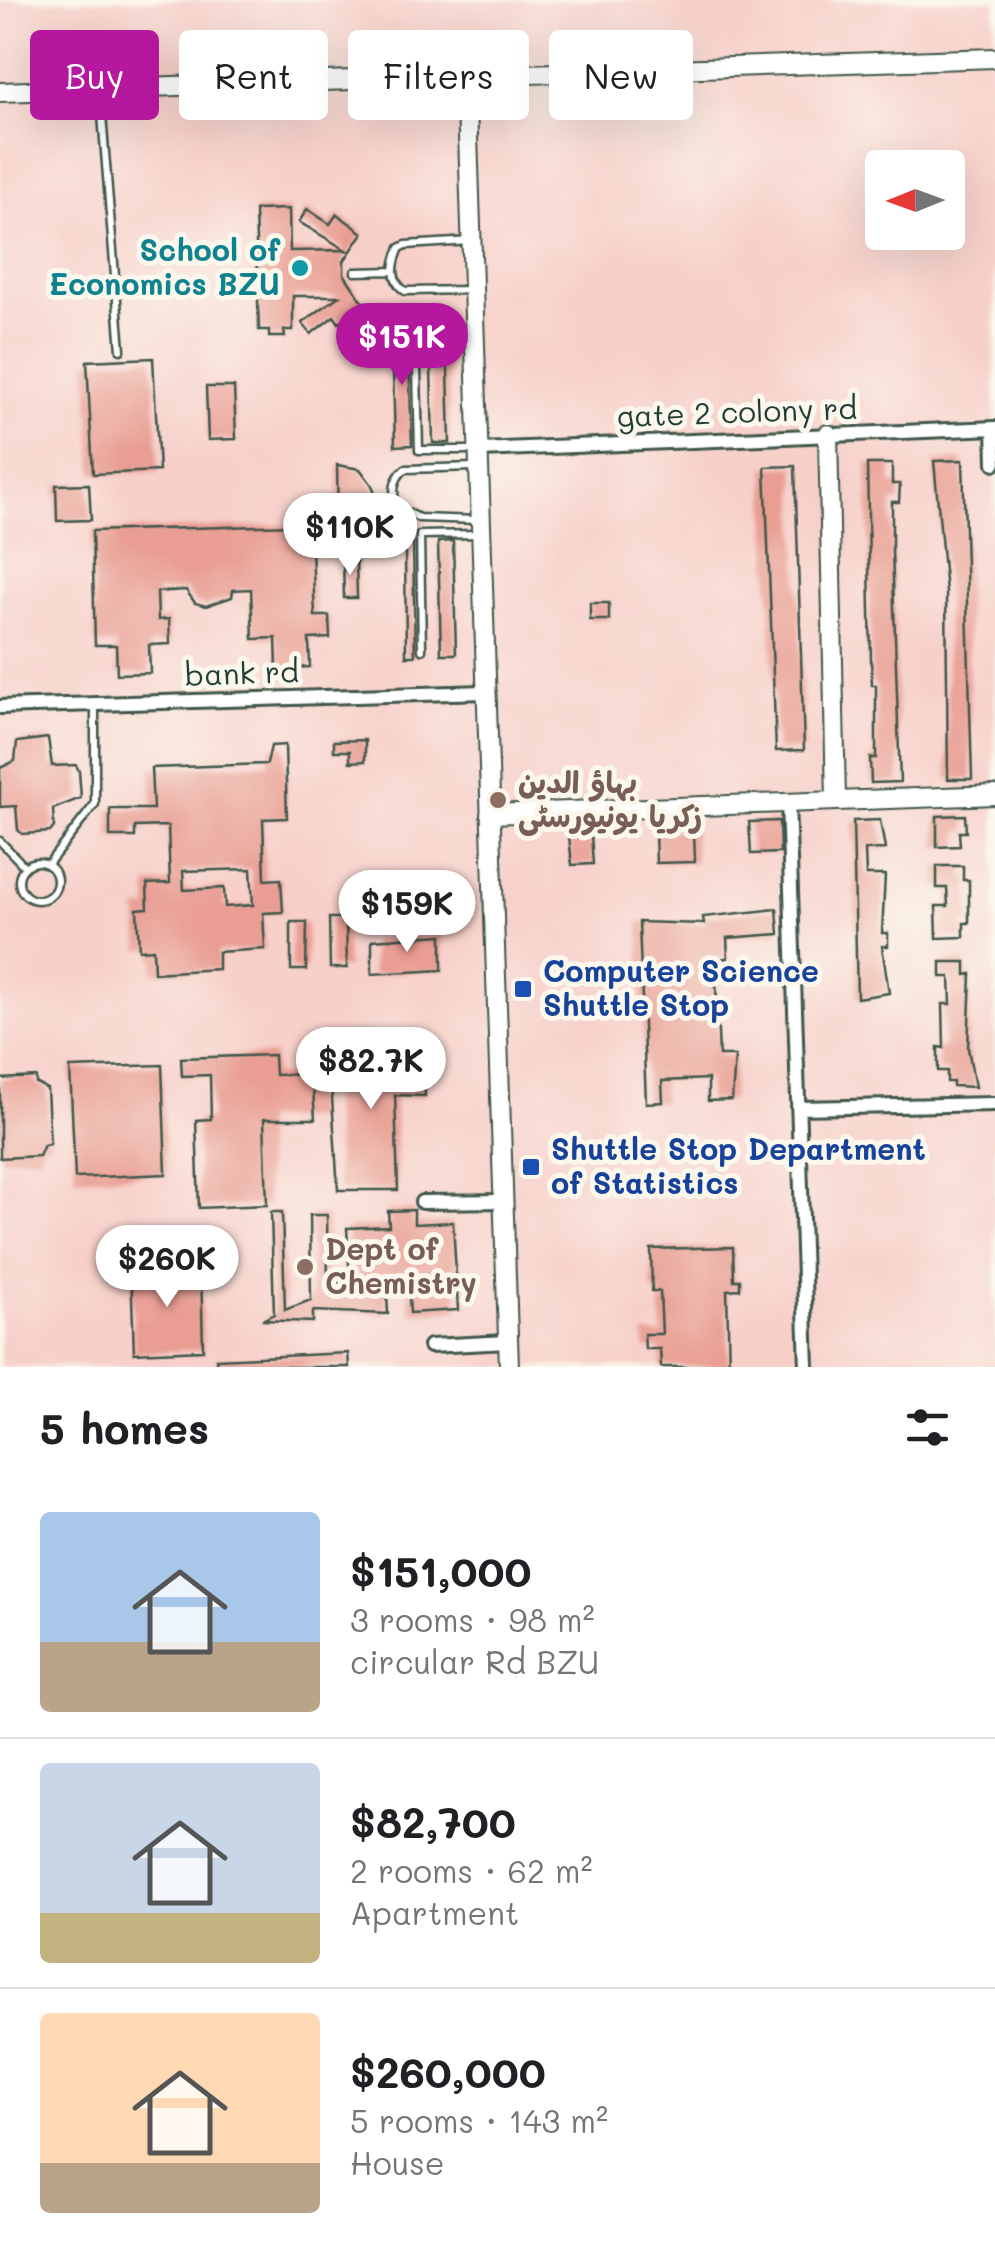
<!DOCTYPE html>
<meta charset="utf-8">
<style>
:root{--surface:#fff;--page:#f2f2f2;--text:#202124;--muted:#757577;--line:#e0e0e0;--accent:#b5179e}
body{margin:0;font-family:Mali,"Playpen Sans Arabic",sans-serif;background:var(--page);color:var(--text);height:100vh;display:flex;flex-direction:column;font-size:38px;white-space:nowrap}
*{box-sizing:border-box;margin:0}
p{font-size:32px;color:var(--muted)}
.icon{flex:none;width:55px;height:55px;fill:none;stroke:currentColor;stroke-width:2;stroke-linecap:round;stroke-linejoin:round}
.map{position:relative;height:1367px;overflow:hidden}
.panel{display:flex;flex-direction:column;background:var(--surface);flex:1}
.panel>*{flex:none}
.top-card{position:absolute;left:30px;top:30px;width:935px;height:90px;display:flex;gap:20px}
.needle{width:65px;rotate:269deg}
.tools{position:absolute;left:865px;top:150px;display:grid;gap:20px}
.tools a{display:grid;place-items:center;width:100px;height:100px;border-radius:10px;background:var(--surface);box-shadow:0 10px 40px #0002;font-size:50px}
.price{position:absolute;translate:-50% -85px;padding:0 22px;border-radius:35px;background:#fff;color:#222;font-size:32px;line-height:65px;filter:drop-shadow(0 2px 5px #0008)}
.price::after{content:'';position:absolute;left:50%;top:60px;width:30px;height:22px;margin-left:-15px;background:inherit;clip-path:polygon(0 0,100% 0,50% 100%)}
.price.current{background:var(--accent);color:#fff}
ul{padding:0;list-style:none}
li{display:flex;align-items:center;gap:30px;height:250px;padding:0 40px}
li+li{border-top:2px solid var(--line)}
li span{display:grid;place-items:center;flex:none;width:280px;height:200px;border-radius:10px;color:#555}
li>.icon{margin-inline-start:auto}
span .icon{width:120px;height:120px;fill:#fffc;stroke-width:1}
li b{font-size:42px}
h2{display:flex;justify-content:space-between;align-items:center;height:120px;padding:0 40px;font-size:42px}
.chip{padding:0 35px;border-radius:10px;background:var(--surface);box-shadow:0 10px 40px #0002;font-size:35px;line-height:90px}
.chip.current{background:var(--accent);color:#fff}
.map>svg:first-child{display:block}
</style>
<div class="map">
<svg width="995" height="1367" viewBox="0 0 995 1367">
<rect width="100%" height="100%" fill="#fbf7ec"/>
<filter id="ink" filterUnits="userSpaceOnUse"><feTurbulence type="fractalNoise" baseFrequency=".01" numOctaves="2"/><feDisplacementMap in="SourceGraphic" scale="20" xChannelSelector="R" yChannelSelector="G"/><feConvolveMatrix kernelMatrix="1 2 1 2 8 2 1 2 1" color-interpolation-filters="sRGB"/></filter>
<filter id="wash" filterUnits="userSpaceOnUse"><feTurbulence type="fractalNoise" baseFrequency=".0048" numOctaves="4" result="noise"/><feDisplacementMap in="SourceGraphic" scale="40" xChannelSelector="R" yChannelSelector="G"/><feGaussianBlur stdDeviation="2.25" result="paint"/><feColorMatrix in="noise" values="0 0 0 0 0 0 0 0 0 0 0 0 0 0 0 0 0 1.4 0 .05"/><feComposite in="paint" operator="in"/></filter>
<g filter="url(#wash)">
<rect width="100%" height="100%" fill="#f2e1c4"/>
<path fill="#f7d0ca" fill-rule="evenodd" d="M0,0H995V1367H0ZM882,168H948V232H882Z"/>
<g id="blocks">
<path fill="#e99d93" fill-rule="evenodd" d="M289,209L290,251L346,250L299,222L307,209L330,224L337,214L363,233L344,261V274L365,305L339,323L334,316L311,334L302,323L339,296H293V330H284L285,337H269V330H259L255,210Z
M392,329H408L412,445L395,446Z
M430,333H447L450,443H433Z
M153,358L159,471L93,474L87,361Z
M206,387H234L236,439L208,440Z
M963,460L972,779H948L946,592L934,461Z
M867,464H892V484H900L899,502H892V549L900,782L871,783L870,758H876V685H872L871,660Z
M337,465L360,469L372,485L375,494L367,510L360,512V520L338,521Z
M795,466L804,750L776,751L765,467Z
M89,484L91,520L57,521L56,485Z
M327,524L328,549L312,550L315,616H329L330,638L309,639L310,667L277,669L276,638L253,639L251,589L233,590L232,597L206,606L195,603L186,590L157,592L158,620L169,619L170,644L149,645L150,673L117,674L116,645H95L92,531Z
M453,541L456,654H441L438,542Z
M413,543L415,656H406L405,544Z
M343,558H356L357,598H344Z
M590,603H609V620H590Z
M48,738L52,766L76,765L79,771L81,798L53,809L54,827L50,832L22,834L18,830L16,806L0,807V768L15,761L17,742Z
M365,740V761L350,762V751H334V741Z
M285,745L287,818L263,819L265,880L281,879L283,912L263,913L265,949L218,952V969L154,973L153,949L139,950L137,909L148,908L147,884L170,883L168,826L135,827V837H110V809H153L151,768L267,764L271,746ZM251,869L253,905L225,907L224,888L184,890L183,871Z
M965,815L966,832H959L960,846L937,847V816Z
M880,820L885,849L865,850L866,875H885L882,933H888V946H882L889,993L857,998L853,821Z
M779,821L780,853L751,854L749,822Z
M694,830L695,862L656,863L655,831Z
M591,835L593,864L572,865L569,836Z
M937,866H963V880H969V923H964V937L937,938L936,906H948L947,888H937Z
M777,909L779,934L727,938L728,958L715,959L719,1056H735L732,1100L708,1101V1079L662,1081L663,1102L646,1103L639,922L704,924L703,917Z
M329,918H346L347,968H330Z
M291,922H307L306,970H291Z
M442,935V970L372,974V940Z
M941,962H966V975L971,974L968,1048L975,1087L953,1086V1082H947V1071H938V1047L944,1048L943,1004H951L950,977H941Z
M422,1046L425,1096L395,1095L398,1190H338L329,1052Z
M274,1055L275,1075L312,1074L315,1119H264L267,1205L199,1208L196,1120L211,1119L210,1075L182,1076L181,1058Z
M162,1065L166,1174L75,1178L70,1068Z
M36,1077V1083L47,1089L50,1144L44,1145L39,1156L0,1158V1079Z
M414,1210V1224L453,1222L458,1310L410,1313L408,1276L386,1277L388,1314L313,1311V1322L262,1320L274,1314L271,1212H282L285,1310L311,1300L310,1215H327L328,1282H350L347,1228L389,1226L388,1211Z
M733,1247L734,1280H740V1289L727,1290L729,1367H661L660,1349H645L644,1334H662L660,1291H652L651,1249Z
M201,1268L203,1350L134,1353L131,1270Z
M348,1353L349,1367H217L216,1359Z"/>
</g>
</g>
<g filter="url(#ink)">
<use href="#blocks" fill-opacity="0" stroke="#3f564a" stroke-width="2.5"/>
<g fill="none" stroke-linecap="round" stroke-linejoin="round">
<defs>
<path id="lane" d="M100,90L121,350
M355,272L394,271
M471,290L405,291C390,281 393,263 400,248L406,245L471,241
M416,332L419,450H474
M475,467L405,469C392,480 393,492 396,507L419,518L478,520
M422,650L420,535L481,534
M0,841L25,867
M19 881a19 19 0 1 1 38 0a19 19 0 1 1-38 0Z
M48,864L95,804V703"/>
<path id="street" d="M994,428L995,463
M480,450L995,428
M0,707L485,692
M788,801L807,1367
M798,1108L995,1104
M422,1202L505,1201
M430,1346L508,1342"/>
<path id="secondary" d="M466,75L509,1367
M0,92L995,58
M828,434L836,800
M490,814L995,795"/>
</defs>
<use href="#lane" stroke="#3f564a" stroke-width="11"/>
<use href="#street" stroke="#3f564a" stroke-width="18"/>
<use href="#secondary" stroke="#3f564a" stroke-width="22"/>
<use href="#lane" stroke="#fff" stroke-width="6"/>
<use href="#street" stroke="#fff" stroke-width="12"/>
<use href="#secondary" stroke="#fff" stroke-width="18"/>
</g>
</g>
<circle fill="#0f9aa8" stroke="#fbf7ec" stroke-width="4" cx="300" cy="268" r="10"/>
<g fill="#8d6e63" stroke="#fbf7ec" stroke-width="4">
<circle cx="498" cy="800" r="10"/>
<circle cx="305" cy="1267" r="10"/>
</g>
<g fill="#1a4fb4" stroke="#fbf7ec" stroke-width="4">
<rect x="513" y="979" width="20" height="20" rx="5"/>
<rect x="521" y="1157" width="20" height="20" rx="5"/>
</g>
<g text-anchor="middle" stroke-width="10" stroke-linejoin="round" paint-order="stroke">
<g font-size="30" font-weight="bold" fill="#0d838f" stroke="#fbf7ec" text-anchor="end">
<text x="280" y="261">School of<tspan x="280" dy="34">Economics BZU</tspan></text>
</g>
<g font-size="30" fill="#1f3d34" stroke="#fbf7ec">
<text transform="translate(737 413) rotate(-2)" y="10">gate 2 colony rd</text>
<text transform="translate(242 674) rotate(-2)" y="10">bank rd</text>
</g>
<g font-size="30" font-weight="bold" fill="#785e54" stroke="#fbf7ec" text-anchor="start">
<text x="518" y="793">بہاؤ الدین<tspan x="518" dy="34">زکریا یونیورسٹی</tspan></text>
<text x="325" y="1260">Dept of<tspan x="325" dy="34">Chemistry</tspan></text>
</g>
<g font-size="30" font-weight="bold" fill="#164399" stroke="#fbf7ec" text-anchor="start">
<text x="543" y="982">Computer Science<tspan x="543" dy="34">Shuttle Stop</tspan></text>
<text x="551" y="1160">Shuttle Stop Department<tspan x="551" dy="34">of Statistics</tspan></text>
</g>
</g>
</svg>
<div class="tools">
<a><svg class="needle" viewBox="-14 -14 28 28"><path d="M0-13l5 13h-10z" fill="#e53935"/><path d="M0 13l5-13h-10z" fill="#757577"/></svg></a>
</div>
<b class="price current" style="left:402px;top:388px">$151K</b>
<b class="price" style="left:350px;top:578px">$110K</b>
<b class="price" style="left:407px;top:955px">$159K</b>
<b class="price" style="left:371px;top:1112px">$82.7K</b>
<b class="price" style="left:167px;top:1310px">$260K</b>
<div class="top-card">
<a class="chip current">Buy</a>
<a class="chip">Rent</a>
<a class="chip">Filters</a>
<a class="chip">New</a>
</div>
</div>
<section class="panel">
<h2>5 homes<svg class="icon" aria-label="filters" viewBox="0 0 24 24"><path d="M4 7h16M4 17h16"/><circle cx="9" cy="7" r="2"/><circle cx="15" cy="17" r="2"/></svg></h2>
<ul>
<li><span style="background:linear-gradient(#a9c7e8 65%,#b9a48a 0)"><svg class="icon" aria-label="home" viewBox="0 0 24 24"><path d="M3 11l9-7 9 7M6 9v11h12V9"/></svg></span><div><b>$151,000</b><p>3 rooms · 98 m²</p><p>circular Rd BZU</p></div></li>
<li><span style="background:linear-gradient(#c9d6e8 75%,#c2b280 0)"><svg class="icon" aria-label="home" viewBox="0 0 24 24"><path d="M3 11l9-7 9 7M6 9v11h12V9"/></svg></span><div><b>$82,700</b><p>2 rooms · 62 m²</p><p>Apartment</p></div></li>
<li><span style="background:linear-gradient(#ffd9b3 75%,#b9a48a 0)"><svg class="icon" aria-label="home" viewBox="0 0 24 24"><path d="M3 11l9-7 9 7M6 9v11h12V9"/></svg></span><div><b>$260,000</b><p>5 rooms · 143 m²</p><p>House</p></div></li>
</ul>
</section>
